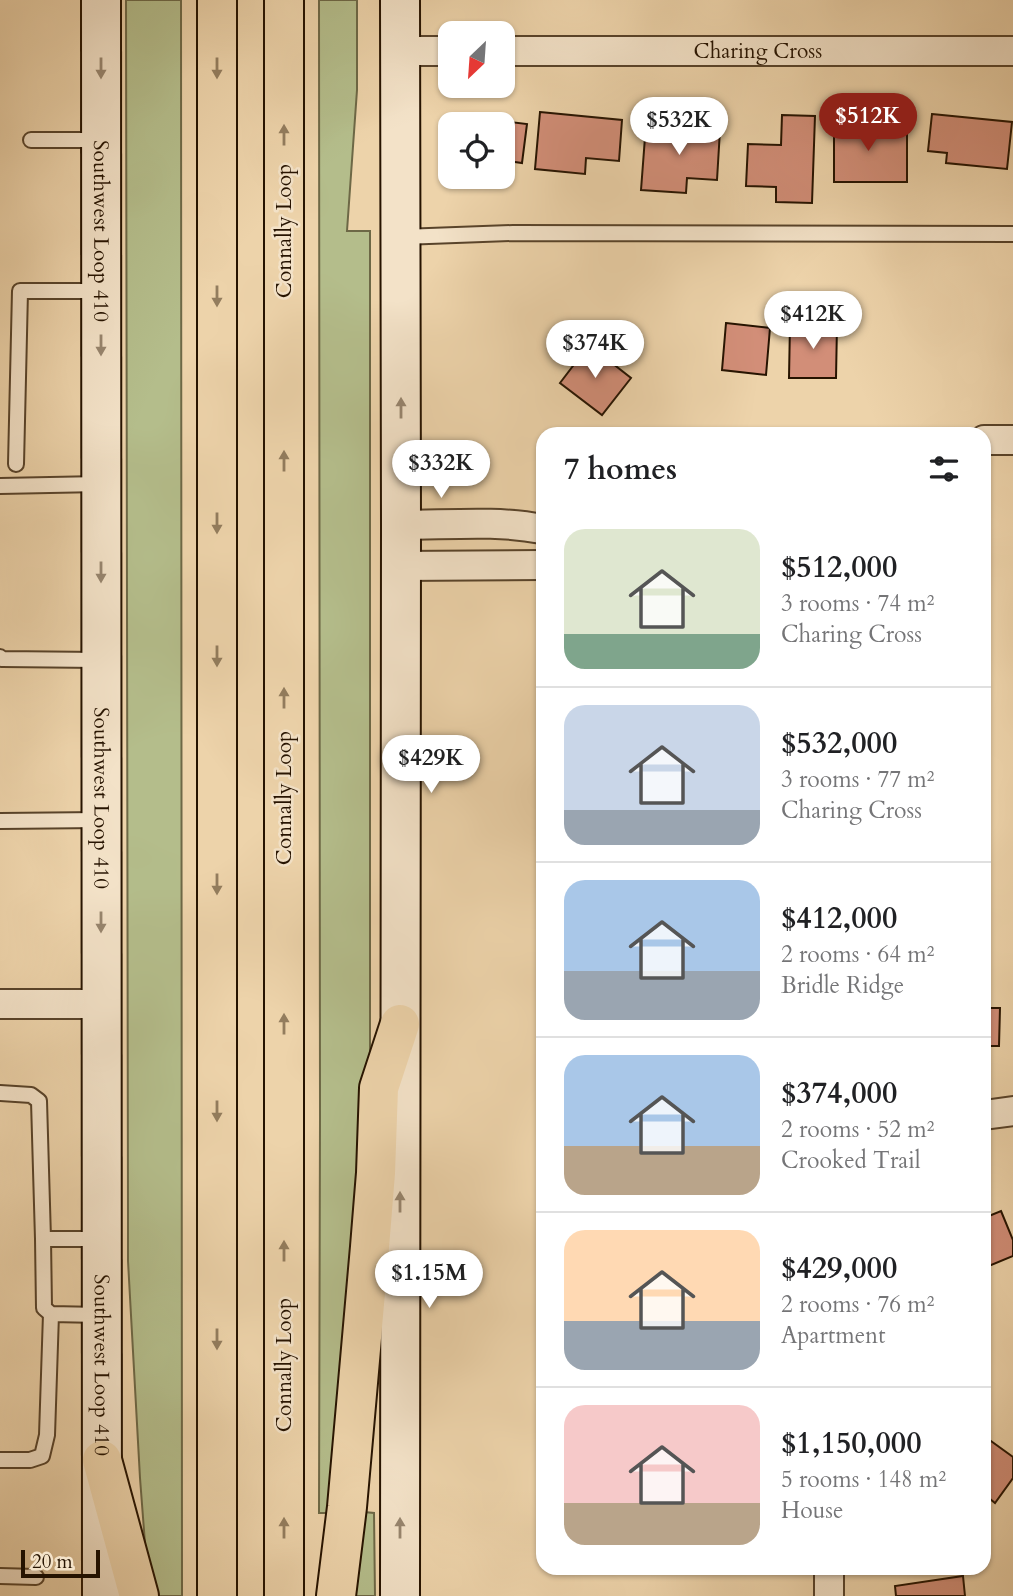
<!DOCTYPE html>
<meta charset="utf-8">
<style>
:root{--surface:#fff;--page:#f2f2f2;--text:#202124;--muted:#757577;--line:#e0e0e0;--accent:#8f2418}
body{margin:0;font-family:Cardo,serif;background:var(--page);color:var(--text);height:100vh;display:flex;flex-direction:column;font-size:26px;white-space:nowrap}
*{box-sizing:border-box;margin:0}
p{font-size:23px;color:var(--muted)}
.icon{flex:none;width:38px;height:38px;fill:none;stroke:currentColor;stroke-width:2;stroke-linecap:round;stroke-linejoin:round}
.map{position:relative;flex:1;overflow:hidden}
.panel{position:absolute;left:536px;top:427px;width:455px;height:1148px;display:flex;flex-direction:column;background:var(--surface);border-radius:21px;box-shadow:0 2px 5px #0004}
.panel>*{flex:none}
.needle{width:46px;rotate:205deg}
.fabs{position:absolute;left:438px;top:21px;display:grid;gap:14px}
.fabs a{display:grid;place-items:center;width:77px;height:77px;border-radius:14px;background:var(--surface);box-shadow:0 2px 5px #0004;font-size:35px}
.scale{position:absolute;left:21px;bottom:18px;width:79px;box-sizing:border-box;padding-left:7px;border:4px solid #261300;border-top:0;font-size:19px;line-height:24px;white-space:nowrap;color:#261300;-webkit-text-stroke:5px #f3e2c8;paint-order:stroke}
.price{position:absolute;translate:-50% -60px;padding:0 16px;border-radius:24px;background:#fff;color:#222;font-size:23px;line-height:46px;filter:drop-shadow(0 2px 4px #0008)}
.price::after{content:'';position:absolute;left:50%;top:42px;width:21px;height:16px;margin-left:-10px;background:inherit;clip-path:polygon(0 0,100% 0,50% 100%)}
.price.current{background:var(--accent);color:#fff}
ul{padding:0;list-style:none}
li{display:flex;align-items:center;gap:21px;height:175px;padding:0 28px}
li+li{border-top:2px solid var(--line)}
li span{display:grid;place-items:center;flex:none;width:196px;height:140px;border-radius:21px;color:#555}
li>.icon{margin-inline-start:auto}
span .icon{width:84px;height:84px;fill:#fffc;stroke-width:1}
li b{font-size:30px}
h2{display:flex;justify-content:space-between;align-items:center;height:84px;padding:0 28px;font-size:30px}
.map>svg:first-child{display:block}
</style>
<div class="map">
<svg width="1013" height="1596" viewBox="0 0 1013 1596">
<rect width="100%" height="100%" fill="#edd3aa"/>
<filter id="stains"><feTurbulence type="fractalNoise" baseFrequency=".00286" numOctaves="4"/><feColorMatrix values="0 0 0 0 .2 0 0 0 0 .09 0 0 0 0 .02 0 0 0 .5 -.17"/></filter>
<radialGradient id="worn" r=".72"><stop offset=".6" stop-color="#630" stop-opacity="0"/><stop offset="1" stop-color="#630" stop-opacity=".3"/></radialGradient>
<path fill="#b4bd8b" stroke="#6d6846" stroke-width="2" d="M126,0H181L182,1596H149L140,1478L128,1261V1216Z
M319,0H357V90L347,231H370V1078L337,1513H319L320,1119Z
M364,1512L374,1513L375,1596H355Z"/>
<path fill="#d28e78" stroke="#261300" stroke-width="2" d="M540,112L622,120L619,161L586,158L585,174L535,169Z
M932,114L1012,122L1007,169L946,163L947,153L928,151Z
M453,115L527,124L522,163L502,160V124H452Z
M782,115L815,116L812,203L776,202V187L746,186L748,144L781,145Z
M834,116H866L865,133H907V182H834Z
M646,124L720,130L717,180L687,178L686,193L641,190Z
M726,323L770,328L766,375L722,370Z
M790,324L837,325L836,378H789Z
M589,345L631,378L602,415L560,383Z
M984,1008H1000L999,1046H984Z
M1001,1211L1013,1240V1256L984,1268V1218Z
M984,1436L1013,1457V1478L995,1503L984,1494Z
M963,1576L965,1596H896L895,1586Z"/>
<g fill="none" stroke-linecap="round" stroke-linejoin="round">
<defs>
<path id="lane" d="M31,140H100
M402,237L513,233L1013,234
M16,464L20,291H99
M0,486L100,484
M0,657L2,659L99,660
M0,821L100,820
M0,1093L31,1095L39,1101L43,1239
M100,1315L51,1314L44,1308L43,1239H101
M0,1460H30L42,1456L47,1435L51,1314
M0,1576L36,1577"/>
<g id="street">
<path d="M400,51H450"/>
<path id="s1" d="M502,51H1013"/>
<path d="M984,440H1013"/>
<path d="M401,525C448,525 496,520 542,529"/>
<path d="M401,566L542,565"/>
<path d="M0,1004H101"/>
<path d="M984,1115L1013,1111"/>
<path d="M829,1596V1568"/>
</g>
<g id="secondary">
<path id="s2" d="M101,0L102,1596"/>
<path d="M400,1596L401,525L400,0"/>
</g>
<path id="highway" d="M217,0V1596
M284,0V1596
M102,1460L139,1596
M336,1596L347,1507L370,1247L376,1173L379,1088L400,1024"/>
</defs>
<use href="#lane" stroke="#58432a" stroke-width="18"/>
<use href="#street" stroke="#58432a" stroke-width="32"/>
<use href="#secondary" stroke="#261300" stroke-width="42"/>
<use href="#highway" stroke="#261300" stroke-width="42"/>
<use href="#lane" stroke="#f3e2c8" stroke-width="14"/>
<use href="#street" stroke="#f3e2c8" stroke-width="28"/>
<use href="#secondary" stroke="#f3e2c8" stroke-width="38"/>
<use href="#highway" stroke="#edd3aa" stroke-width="38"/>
</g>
<defs><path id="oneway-solid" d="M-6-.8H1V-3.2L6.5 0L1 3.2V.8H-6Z" transform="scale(1.75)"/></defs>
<g fill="#97856e">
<use href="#oneway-solid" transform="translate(101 68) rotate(90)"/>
<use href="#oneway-solid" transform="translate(101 345) rotate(90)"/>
<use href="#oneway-solid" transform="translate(401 408) rotate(-90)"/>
<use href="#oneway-solid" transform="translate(101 572) rotate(90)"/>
<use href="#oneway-solid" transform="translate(101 922) rotate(90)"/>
<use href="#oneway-solid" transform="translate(400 1202) rotate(-90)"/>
<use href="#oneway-solid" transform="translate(400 1528) rotate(-90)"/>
</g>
<g fill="#937d5e">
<use href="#oneway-solid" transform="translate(217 68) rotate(90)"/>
<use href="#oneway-solid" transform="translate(284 135) rotate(-90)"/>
<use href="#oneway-solid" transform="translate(217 296) rotate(90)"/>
<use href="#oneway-solid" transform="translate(284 461) rotate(-90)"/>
<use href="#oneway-solid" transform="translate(217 523) rotate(90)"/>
<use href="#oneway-solid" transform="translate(217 656) rotate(90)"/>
<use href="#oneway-solid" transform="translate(284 698) rotate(-90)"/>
<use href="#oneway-solid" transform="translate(217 884) rotate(90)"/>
<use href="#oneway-solid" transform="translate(284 1024) rotate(-90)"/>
<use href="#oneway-solid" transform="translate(217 1111) rotate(90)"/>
<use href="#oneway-solid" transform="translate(284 1251) rotate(-90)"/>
<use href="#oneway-solid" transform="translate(217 1339) rotate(90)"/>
<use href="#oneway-solid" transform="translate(284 1528) rotate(-90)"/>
</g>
<g text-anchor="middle" stroke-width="5" stroke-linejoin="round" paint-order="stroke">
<g font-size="21" fill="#261300" stroke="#f3e2c8">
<text dy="7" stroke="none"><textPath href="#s1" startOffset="256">Charing Cross</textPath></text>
<text dy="7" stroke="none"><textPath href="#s2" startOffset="231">Southwest Loop 410</textPath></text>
<text transform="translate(284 231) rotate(-90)" y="7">Connally Loop</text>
<text dy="7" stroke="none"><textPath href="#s2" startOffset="798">Southwest Loop 410</textPath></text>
<text transform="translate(284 798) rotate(-90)" y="7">Connally Loop</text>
<text dy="7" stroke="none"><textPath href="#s2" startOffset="1365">Southwest Loop 410</textPath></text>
<text transform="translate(284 1365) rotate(-90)" y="7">Connally Loop</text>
</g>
</g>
<rect width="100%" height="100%" filter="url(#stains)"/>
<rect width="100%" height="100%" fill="url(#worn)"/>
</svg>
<div class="fabs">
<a><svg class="needle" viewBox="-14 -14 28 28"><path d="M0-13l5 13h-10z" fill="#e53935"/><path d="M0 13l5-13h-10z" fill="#757577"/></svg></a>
<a><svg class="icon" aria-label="locate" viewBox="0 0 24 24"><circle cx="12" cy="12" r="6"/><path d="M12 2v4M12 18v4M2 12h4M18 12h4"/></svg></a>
</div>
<div class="scale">20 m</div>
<b class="price current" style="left:868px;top:153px">$512K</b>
<b class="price" style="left:679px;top:157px">$532K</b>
<b class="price" style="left:813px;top:351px">$412K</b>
<b class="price" style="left:595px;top:380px">$374K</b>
<b class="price" style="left:441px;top:500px">$332K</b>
<b class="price" style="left:431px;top:795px">$429K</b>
<b class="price" style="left:429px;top:1310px">$1.15M</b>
<section class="panel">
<h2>7 homes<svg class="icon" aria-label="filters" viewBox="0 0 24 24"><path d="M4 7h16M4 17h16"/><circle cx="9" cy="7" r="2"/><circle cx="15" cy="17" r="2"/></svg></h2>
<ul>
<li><span style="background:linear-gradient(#dfe7d0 75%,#7fa58c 0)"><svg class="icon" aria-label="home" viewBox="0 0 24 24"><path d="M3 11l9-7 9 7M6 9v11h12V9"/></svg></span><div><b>$512,000</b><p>3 rooms · 74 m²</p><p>Charing Cross</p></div></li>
<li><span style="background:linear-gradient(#c9d6e8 75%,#9aa5b1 0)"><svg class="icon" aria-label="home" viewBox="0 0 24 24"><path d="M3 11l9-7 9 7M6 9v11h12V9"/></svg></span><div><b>$532,000</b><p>3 rooms · 77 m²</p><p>Charing Cross</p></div></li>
<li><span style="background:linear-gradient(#a9c7e8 65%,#9aa5b1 0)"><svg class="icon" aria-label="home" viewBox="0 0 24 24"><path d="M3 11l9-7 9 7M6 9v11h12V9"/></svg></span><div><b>$412,000</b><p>2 rooms · 64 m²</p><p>Bridle Ridge</p></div></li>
<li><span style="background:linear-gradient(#a9c7e8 65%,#b9a48a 0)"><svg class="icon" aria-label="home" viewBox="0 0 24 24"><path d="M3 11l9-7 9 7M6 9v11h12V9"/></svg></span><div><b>$374,000</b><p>2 rooms · 52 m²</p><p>Crooked Trail</p></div></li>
<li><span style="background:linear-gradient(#ffd9b3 65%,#9aa5b1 0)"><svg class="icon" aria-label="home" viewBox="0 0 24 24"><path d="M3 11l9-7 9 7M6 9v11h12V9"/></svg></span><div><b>$429,000</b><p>2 rooms · 76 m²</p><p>Apartment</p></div></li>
<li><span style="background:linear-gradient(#f6c9c9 70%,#b9a48a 0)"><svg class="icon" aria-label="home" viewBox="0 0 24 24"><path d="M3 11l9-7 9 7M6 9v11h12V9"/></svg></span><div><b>$1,150,000</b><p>5 rooms · 148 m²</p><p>House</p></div></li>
</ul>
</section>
</div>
